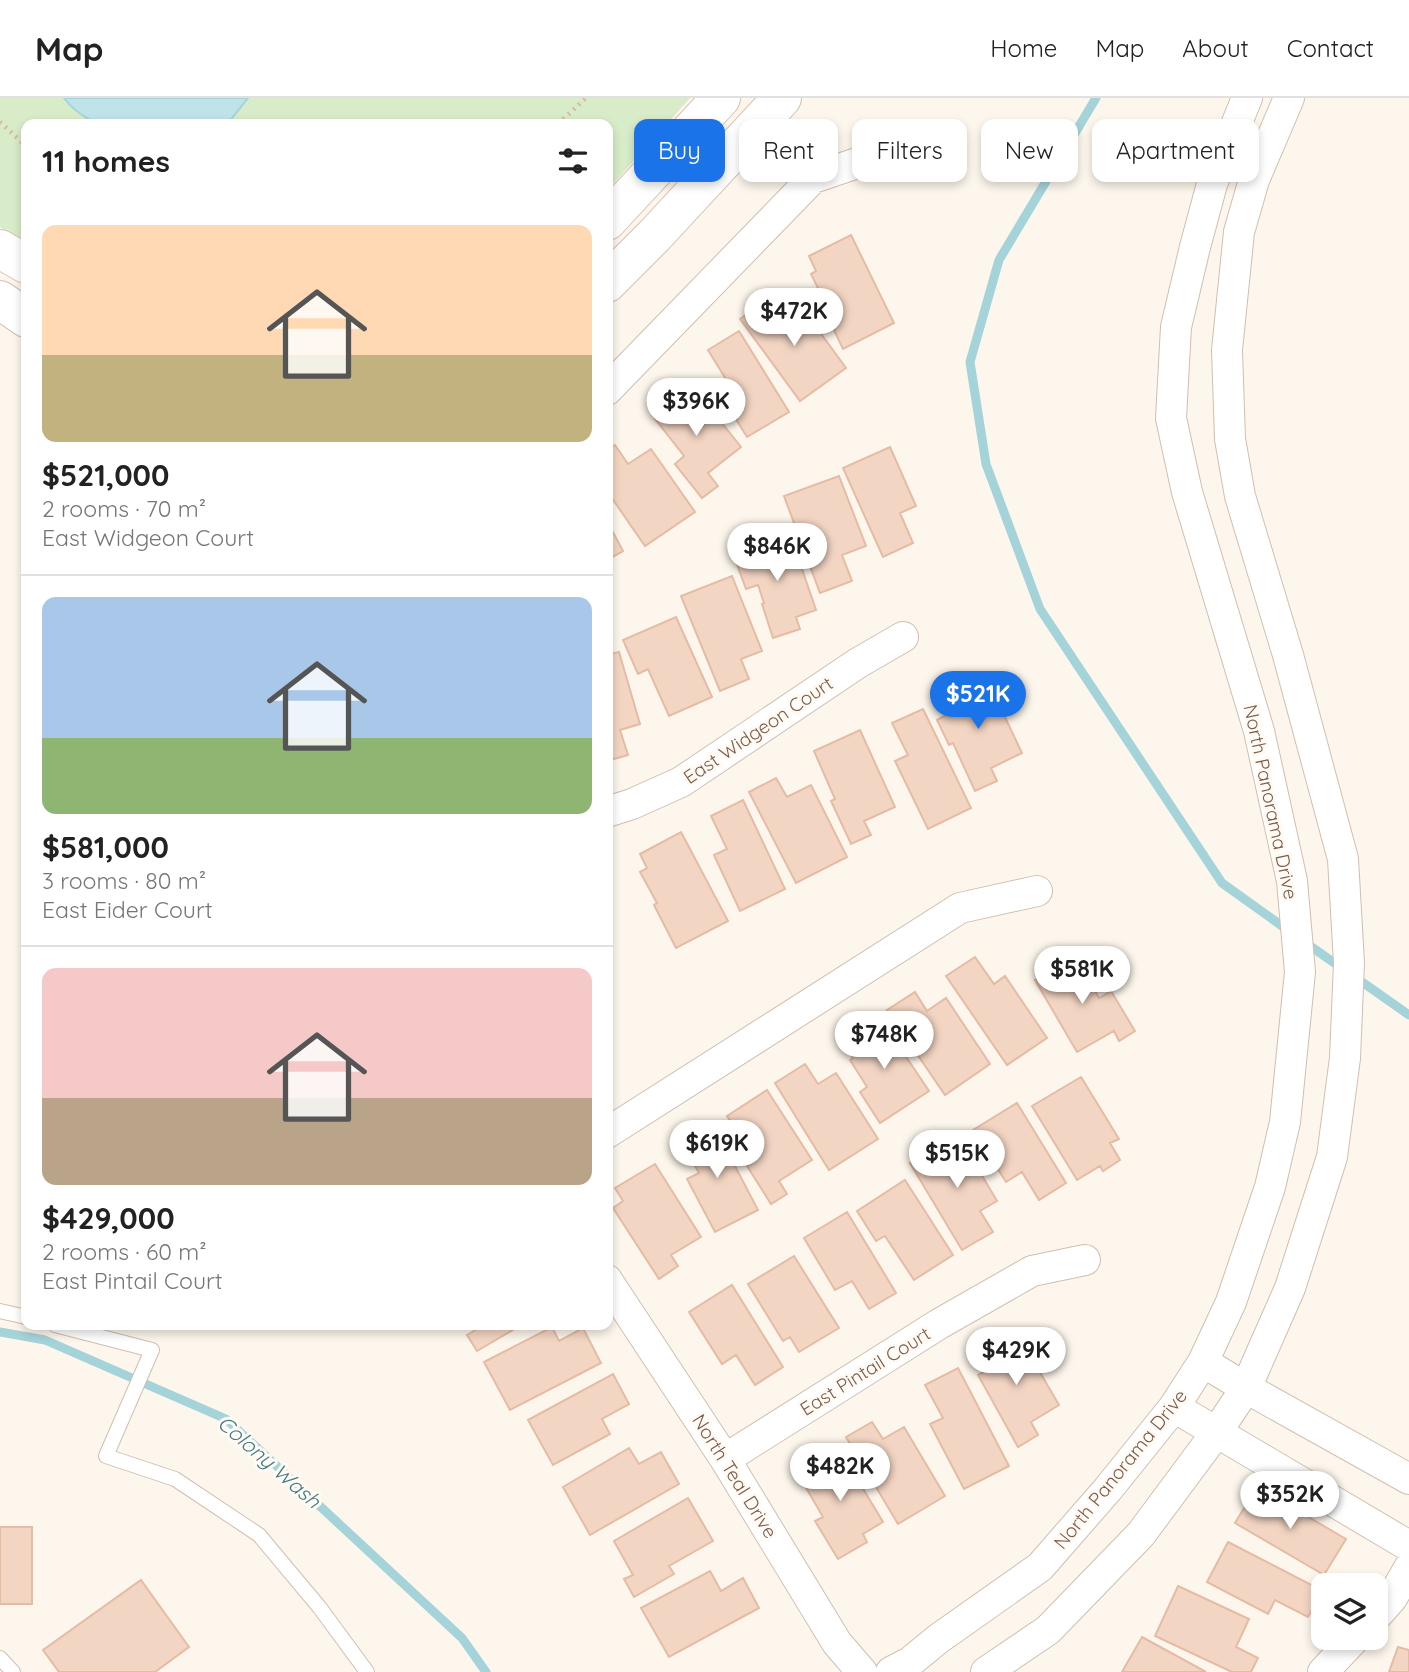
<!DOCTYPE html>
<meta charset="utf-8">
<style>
:root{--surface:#fff;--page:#f2f2f2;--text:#222;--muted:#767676;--line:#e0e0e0;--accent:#1a73e8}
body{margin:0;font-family:Quicksand,sans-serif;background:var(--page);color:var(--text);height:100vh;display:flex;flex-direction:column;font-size:26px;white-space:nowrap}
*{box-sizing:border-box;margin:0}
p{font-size:23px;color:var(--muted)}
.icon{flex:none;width:38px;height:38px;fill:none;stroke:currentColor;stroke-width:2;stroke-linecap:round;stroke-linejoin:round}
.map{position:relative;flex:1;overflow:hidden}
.side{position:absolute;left:21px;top:21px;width:592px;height:1211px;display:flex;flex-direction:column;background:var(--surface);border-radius:14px;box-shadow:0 4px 10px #0003}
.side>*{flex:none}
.banner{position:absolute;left:634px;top:21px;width:665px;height:63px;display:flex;gap:14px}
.fabs{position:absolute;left:1311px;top:1475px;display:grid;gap:14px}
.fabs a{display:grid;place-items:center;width:77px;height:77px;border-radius:14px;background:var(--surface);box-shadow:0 4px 10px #0003;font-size:35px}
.price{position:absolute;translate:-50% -60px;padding:0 16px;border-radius:24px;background:#fff;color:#222;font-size:23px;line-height:46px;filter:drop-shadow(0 2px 4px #0008)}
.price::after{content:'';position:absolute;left:50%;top:42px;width:21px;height:16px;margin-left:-10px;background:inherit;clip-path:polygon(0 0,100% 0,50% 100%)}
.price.current{background:var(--accent);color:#fff}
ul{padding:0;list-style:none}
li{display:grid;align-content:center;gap:14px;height:371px;padding:0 21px}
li+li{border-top:2px solid var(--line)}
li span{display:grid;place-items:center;height:217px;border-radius:14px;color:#555}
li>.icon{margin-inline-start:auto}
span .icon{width:126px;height:126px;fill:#fffc;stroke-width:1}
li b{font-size:30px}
h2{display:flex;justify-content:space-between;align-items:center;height:84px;padding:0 21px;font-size:30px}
.tag{padding:0 24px;border-radius:14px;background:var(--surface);box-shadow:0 4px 10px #0003;font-size:24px;line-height:63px}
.tag.current{background:var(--accent);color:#fff}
header{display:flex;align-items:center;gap:42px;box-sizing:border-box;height:98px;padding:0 35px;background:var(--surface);border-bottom:2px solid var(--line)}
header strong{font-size:33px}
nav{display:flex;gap:38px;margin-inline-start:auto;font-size:24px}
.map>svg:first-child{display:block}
</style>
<header>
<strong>Map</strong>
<nav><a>Home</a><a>Map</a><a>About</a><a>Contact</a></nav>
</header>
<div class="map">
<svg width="1409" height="1574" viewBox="0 0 1409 1574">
<rect width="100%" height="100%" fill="#fdf6ec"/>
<path fill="#d8ecc9" d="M0,0H690L607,93V26H26V147L0,129Z"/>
<path fill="#bfe3e8" stroke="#a5d3da" stroke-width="2" d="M64,0H248L228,25L201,26H101C87,22 73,12 64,0Z"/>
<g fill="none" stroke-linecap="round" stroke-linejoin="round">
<path stroke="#a5d3da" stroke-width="9" d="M1096,0L999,162L970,264L986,366L1040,511L1222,785L1289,833
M1303,843L1343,871
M1355,879L1409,917
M0,1234L45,1242L226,1321L462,1540L486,1574"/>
</g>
<path fill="#f3d5c3" stroke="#e6bba3" stroke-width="2" d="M851,137L894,225L843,251L824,211L827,209L811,176L816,173L809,158Z
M768,201L782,220L800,207L846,270L800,303L740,221Z
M739,233L789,314L747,339L716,289L727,283L708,252Z
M691,286L741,349L708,375L718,388L702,400L675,366L684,358L652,317Z
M615,347L628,366L651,351L695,414L645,448L607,393V352Z
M890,349L916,408L900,415L913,445L883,459L843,370Z
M839,378L866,448L842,457L852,483L820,495L784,398Z
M607,423L623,453L607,462Z
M790,436L816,512L796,519L800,531L773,540L762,506L764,505L758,487L746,491L733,455Z
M732,478L762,553L741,561L749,581L720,593L681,498Z
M676,519L712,599L669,618L648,571L638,576L623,542Z
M619,554L640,626L620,632L628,657L607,663V557Z
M986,579L1022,655L991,670L997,683L975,693L953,645L949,647L937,622L948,616L940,600Z
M923,611L971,710L928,731L895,663L908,657L892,625Z
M860,632L895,709L864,723L871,737L851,746L831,703L835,701L814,653Z
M776,680L787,699L811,687L847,759L796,785L749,694Z
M743,702L785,791L740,813L714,757L727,751L711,718Z
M681,734L728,823L676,850L654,807L657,805L640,774L647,770L640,756Z
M1075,858L1099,900L1111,893L1135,933L1119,943L1114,933L1077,954L1035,882Z
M975,859L994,886L1005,878L1047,940L1007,967L946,878Z
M915,894L927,913L946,900L990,966L945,997L887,912Z
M880,920L929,993L880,1025L860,994L867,989L850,962L853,960L843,944Z
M805,966L818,986L836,975L878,1041L829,1072L775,985Z
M1081,979L1119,1041L1110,1045L1120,1062L1103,1073L1100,1068L1077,1082L1032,1008Z
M767,992L812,1062L779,1083L787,1096L771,1106L747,1068L755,1063L727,1018Z
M1017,1005L1066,1085L1039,1102L1022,1074L1006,1084L973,1032Z
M713,1026L758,1112L715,1134L687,1081L699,1075L681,1042Z
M958,1037L997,1103L980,1113L993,1134L962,1152L910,1065Z
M655,1066L701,1139L671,1157L678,1168L659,1181L613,1110L623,1103L615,1090Z
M905,1082L953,1157L914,1182L885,1138L876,1143L857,1113Z
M847,1114L896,1195L869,1211L852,1183L835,1192L804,1140Z
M794,1158L839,1230L799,1254L790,1239L783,1243L748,1186Z
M732,1187L783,1269L755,1287L736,1257L722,1266L689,1214Z
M475,1227H515L516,1230L477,1253L467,1237L477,1231Z
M552,1229L559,1243L583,1230L601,1265L510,1312L484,1264Z
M1017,1235L1059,1307L1031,1324L1038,1337L1018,1349L978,1277L984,1274L975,1259Z
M958,1270L1009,1368L964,1391L930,1326L943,1320L925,1287Z
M613,1276L629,1306L602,1321L610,1336L553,1367L528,1322Z
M872,1324L883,1341L904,1329L945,1398L898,1426L846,1339Z
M838,1349L883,1424L863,1436L867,1444L838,1461L815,1423L823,1419L797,1374Z
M629,1350L639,1366L661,1354L679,1386L590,1437L563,1389Z
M1257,1389L1346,1441L1324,1477L1235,1425Z
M688,1400L713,1443L669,1468L674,1476L634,1499L624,1481L633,1477L614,1443Z
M0,1429H32V1506H0Z
M1228,1444L1323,1493L1308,1519L1275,1502L1268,1516L1207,1484Z
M710,1473L721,1493L743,1480L759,1510L669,1559L641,1510Z
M141,1482L189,1549L155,1574H59L43,1552Z
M1178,1488L1249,1521L1236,1549L1258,1560L1251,1574H1232L1155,1538Z
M1142,1539L1206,1574H1122Z
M1398,1549L1409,1552V1574H1389Z"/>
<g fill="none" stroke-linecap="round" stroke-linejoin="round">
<defs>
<path id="lane" d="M0,1213L26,1219
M55,1227L152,1252L106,1358L175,1381L259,1437L320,1510L367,1574
M0,1560L13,1574"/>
<path id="street" d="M607,292L813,80L869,61
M607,714L632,706L681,684L858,565L903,539
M607,1035L960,810L1037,793
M607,1182L725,1361L837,1545L862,1574
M1203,1264L1246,1290L1409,1381
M1174,1309L1409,1448
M725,1361L939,1226L1032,1173L1085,1162
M1376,1518L1392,1500L1409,1470
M891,1574L910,1564L938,1541L1040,1469L1108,1391L1174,1309L1203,1264L1231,1204L1270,1089L1285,1024L1300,874L1292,783L1259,633L1187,394L1171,320L1176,229L1195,149L1212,86L1247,0
M986,1574L1048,1532L1141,1436L1216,1335L1246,1290L1290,1190L1332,1059L1345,960L1349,865L1343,761L1288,557L1240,398L1230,341L1227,252L1239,134L1254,82L1289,0
M1323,1574L1355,1540"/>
<path id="secondary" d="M607,123L721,0
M0,151L26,166
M607,185L654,138L782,0
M0,202L26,220"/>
</defs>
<use href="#lane" stroke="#d1beb0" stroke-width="16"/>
<use href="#street" stroke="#d1beb0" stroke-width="32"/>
<use href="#secondary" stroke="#d6c0b0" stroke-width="40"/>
<path stroke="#d9b8a5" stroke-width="4.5" stroke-dasharray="2 5" stroke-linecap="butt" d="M0,24L26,48
M558,26L586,0"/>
<use href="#lane" stroke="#fff" stroke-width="14"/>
<use href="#street" stroke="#fff" stroke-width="30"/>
<use href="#secondary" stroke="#fff" stroke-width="38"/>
</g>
<g text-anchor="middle" stroke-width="6" stroke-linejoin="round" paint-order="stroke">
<g font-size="19" fill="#7a5c4d" stroke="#fffaf3">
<text transform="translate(758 632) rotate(-34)" y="7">East Widgeon Court</text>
<text transform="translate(1271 704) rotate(78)" y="7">North Panorama Drive</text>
<text transform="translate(865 1273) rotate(-32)" y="7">East Pintail Court</text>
<text transform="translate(1120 1371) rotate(-51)" y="7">North Panorama Drive</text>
<text transform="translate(735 1378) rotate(58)" y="7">North Teal Drive</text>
</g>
<g font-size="21" font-style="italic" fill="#437c86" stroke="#fffaf3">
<text transform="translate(269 1364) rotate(41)" y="7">Colony Wash</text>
</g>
</g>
</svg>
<div class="fabs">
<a><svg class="icon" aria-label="layers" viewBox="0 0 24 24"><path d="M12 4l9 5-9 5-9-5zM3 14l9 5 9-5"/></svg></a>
</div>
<b class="price" style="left:794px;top:250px">$472K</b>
<b class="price" style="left:696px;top:340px">$396K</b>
<b class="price" style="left:777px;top:485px">$846K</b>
<b class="price current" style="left:978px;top:633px">$521K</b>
<b class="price" style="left:1082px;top:908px">$581K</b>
<b class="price" style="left:884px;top:973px">$748K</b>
<b class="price" style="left:717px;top:1082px">$619K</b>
<b class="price" style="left:957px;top:1092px">$515K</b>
<b class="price" style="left:1016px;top:1289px">$429K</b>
<b class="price" style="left:840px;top:1405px">$482K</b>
<b class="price" style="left:1290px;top:1433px">$352K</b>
<div class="banner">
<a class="tag current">Buy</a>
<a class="tag">Rent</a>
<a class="tag">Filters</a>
<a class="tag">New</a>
<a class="tag">Apartment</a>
</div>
<section class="side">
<h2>11 homes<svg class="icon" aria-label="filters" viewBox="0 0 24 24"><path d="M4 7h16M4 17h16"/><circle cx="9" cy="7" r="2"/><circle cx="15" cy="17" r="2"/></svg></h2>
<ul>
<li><span style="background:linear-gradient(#ffd9b3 60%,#c2b280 0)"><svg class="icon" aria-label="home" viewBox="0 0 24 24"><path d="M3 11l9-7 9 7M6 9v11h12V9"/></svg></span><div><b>$521,000</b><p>2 rooms · 70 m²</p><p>East Widgeon Court</p></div></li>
<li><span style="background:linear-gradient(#a9c7e8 65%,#8fb573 0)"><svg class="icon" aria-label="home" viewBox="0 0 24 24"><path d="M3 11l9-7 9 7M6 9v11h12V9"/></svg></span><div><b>$581,000</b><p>3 rooms · 80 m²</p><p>East Eider Court</p></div></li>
<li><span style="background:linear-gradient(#f6c9c9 60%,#b9a48a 0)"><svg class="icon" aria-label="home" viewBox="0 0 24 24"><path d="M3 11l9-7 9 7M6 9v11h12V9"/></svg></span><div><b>$429,000</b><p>2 rooms · 60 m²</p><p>East Pintail Court</p></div></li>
</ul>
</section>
</div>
